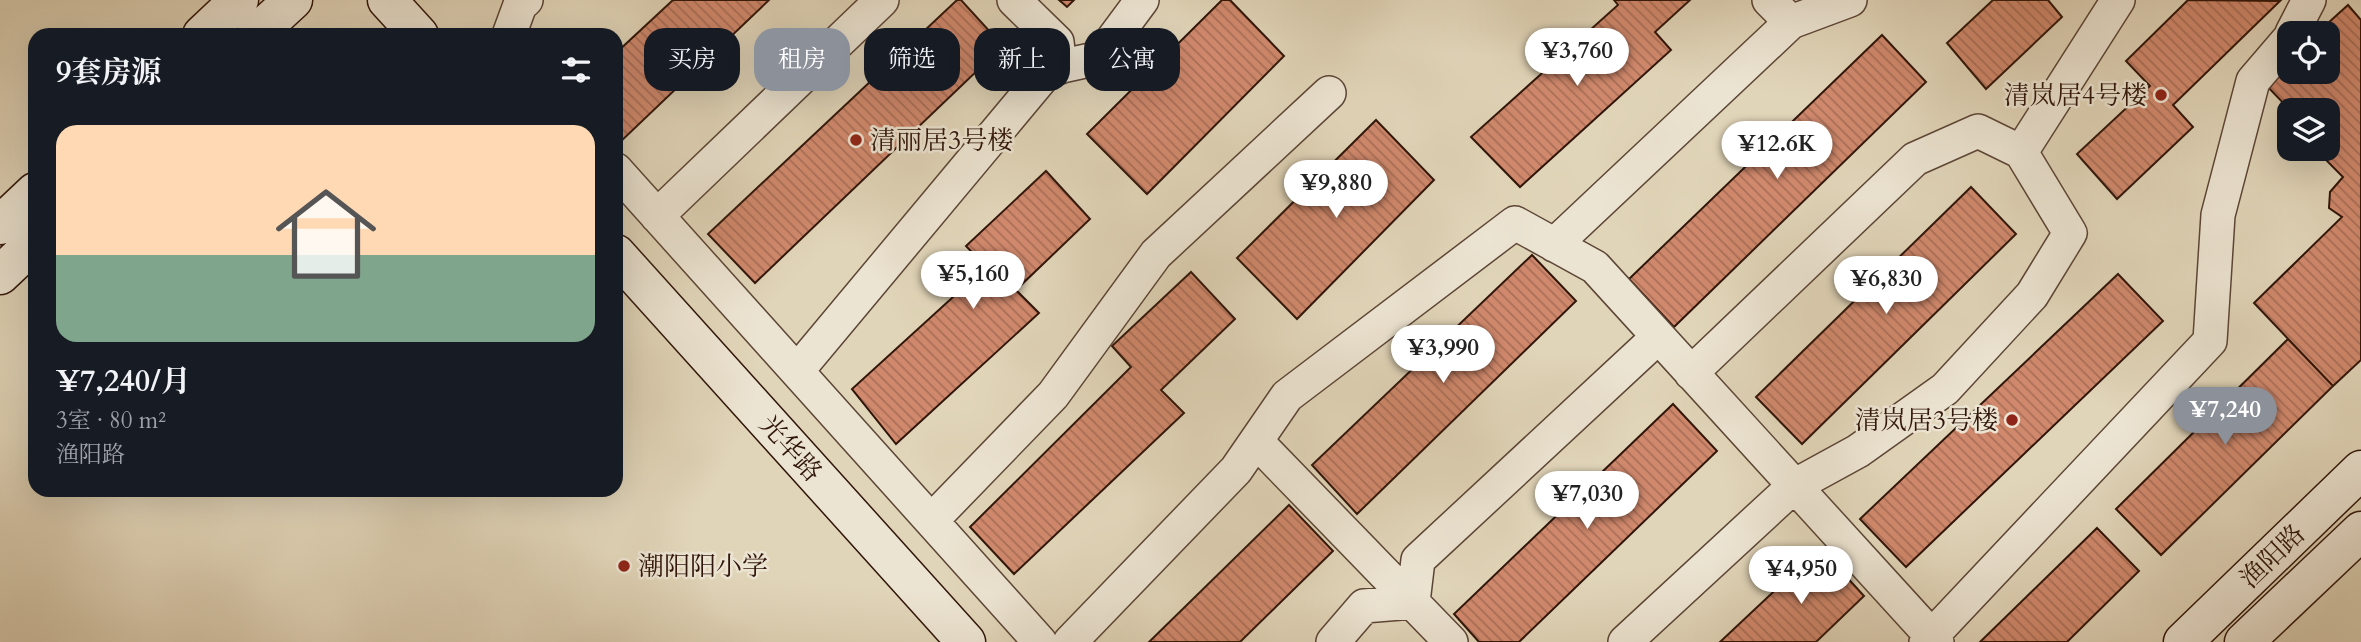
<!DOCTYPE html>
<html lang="zh">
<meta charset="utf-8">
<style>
:root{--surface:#171b24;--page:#242831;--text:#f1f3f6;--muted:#9ea1a6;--line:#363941;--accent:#8c9099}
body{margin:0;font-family:Cardo,"Noto Serif SC",serif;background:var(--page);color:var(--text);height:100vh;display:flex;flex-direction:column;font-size:26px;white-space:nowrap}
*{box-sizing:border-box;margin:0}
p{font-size:23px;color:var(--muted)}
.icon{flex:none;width:38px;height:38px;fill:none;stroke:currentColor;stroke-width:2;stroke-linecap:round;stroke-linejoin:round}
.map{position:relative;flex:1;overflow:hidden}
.sheet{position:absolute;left:28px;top:28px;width:595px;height:469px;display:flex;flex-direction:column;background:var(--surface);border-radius:21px;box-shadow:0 7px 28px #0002}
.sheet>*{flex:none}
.guide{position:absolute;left:644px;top:28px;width:665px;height:63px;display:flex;gap:14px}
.buttons{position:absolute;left:2277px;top:21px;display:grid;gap:14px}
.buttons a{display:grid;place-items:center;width:63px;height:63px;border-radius:14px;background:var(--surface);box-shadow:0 7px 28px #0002;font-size:35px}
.price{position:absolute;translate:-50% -60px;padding:0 16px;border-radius:24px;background:#fff;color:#222;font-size:23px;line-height:46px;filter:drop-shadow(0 2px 4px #0008)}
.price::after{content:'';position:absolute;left:50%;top:42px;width:21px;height:16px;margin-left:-10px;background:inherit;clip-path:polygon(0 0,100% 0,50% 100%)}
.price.active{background:var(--accent);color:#fff}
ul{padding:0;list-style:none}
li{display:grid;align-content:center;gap:14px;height:371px;padding:0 28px}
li+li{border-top:2px solid var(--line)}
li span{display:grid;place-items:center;height:217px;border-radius:21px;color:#555}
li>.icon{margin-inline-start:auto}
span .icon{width:126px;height:126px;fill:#fffc;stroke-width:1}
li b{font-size:30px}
h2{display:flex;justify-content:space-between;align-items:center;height:84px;padding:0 28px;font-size:30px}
.chip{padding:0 24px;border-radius:21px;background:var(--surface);box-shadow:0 7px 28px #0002;font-size:24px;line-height:63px}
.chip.active{background:var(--accent);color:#fff}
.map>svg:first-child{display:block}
</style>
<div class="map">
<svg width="2361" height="642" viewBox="0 0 2361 642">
<defs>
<pattern id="building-back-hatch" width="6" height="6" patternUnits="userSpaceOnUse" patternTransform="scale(1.75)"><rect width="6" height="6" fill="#d1896d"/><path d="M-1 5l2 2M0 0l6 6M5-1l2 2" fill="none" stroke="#aa6f58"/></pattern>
</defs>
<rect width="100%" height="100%" fill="#e1d5b9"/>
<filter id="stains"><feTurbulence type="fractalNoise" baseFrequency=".00286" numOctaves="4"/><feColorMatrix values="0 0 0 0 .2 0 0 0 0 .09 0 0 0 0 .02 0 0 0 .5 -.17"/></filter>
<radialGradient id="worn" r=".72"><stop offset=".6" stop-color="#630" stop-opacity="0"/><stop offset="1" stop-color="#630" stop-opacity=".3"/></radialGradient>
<path fill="url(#building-back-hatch)" stroke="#30150a" stroke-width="2" d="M673,0H769L616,146V53Z
M957,0H961L1003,46L755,283L708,234Z
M1059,0H1074L1067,7Z
M1222,0H1230L1284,56L1147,194L1087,134Z
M1614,0H1690L1655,32L1671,50L1520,187L1471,137L1618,5Z
M1993,0H2048L2062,17L1986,89L1947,43Z
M2188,0L2280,1L2173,105L2193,127L2117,199L2077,154L2150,86L2126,61Z
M2348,5L2361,20V360L2333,386L2254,303L2342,217L2329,208L2330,192L2343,177L2324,158L2329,151L2327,149L2328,110H2290L2264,83L2289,60V72H2328V33H2317Z
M1882,35L1926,82L1674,327L1629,279Z
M1376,120L1434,180L1297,319L1237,258Z
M1046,171L1090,219L1016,290L1039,313L896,444L852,389L986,267L966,246Z
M1971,187L2016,234L1802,444L1756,397Z
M1532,255L1576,301L1357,514L1312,465Z
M1191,272L1235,319L1161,390L1184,413L1014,574L970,527L1131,367L1112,346Z
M2118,274L2163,321L1906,567L1860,519Z
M2288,339L2333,386L2161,555L2116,509Z
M1673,404L1717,451L1519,642H1479L1454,614Z
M1289,505L1333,551L1240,642H1149Z
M2097,528L2139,571L2067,642H1980Z
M1820,548L1864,596L1816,642H1720Z"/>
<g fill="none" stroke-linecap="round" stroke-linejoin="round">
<defs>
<path id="street" d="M1014,0L1057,42L1060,67
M1791,22L1850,0
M2292,33L2309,0
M509,35L520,5L526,0
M616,170L1040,642
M657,216L882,0
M1554,245L1791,22L1769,0
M797,371L1049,69L1099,58L1142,0
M1691,373L1915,159L1978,131L2021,152
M1256,441L1451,642
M932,520L1053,395L1156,254L1329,93
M1070,642L1236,470L1287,396L1515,223L1595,267L1937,642
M1333,642L1364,606L1413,602L1418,560L1658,337
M1625,642L1794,486L1858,451L1945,389L2032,295L2070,233L2021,152L2118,0
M1926,642L2210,341L2218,215L2253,81L2289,39"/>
<path id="secondary" d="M387,0L419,35
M202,35L239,0
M255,35L293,0
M0,225L35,192
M616,254L966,642
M0,275L35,242
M2183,642L2361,470
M2244,642L2361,531"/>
</defs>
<use href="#street" stroke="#5c4536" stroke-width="36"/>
<use href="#secondary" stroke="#30150a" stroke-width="41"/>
<use href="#street" stroke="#ece4d2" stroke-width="33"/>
<use href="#secondary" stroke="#ece4d2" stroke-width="38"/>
</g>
<g fill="#8f2418" stroke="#ece4d2" stroke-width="2.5">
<circle cx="2161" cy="95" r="7"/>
<circle cx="856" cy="140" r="7"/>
<circle cx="2012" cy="420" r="7"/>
<circle cx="624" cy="566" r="7"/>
</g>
<g text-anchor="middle" stroke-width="5" stroke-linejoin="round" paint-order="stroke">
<g font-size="26" fill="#30150a" stroke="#ece4d2" text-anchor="end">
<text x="2147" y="104">清岚居4号楼</text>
<text x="870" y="149" text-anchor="start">清丽居3号楼</text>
<text x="1998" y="429">清岚居3号楼</text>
<text x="638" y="575" text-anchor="start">潮阳阳小学</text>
</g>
<g font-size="26" fill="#30150a" stroke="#ece4d2">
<text transform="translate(791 448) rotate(48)" y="9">光华路</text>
<text transform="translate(2272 556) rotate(-44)" y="9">渔阳路</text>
</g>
</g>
<rect width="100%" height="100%" filter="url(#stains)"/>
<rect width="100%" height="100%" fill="url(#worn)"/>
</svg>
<div class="buttons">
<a><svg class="icon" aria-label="locate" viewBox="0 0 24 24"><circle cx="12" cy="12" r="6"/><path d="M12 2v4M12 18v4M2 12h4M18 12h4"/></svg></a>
<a><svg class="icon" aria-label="layers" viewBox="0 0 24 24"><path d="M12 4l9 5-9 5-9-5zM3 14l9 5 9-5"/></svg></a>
</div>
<b class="price" style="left:1577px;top:88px">¥3,760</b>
<b class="price" style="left:1777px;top:181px">¥12.6K</b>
<b class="price" style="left:1336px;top:220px">¥9,880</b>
<b class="price" style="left:973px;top:311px">¥5,160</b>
<b class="price" style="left:1886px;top:316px">¥6,830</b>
<b class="price" style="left:1443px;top:385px">¥3,990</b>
<b class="price active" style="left:2225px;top:447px">¥7,240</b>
<b class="price" style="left:1587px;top:531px">¥7,030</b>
<b class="price" style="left:1801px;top:606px">¥4,950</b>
<div class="guide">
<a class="chip">买房</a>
<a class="chip active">租房</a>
<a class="chip">筛选</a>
<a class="chip">新上</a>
<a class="chip">公寓</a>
</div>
<section class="sheet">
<h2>9套房源<svg class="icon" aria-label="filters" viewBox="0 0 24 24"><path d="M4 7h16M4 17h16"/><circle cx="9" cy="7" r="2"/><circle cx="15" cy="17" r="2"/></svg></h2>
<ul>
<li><span style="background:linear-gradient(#ffd9b3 60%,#7fa58c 0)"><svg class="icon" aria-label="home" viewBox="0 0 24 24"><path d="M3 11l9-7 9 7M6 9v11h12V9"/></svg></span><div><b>¥7,240/月</b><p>3室 · 80 m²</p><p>渔阳路</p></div></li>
</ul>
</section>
</div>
